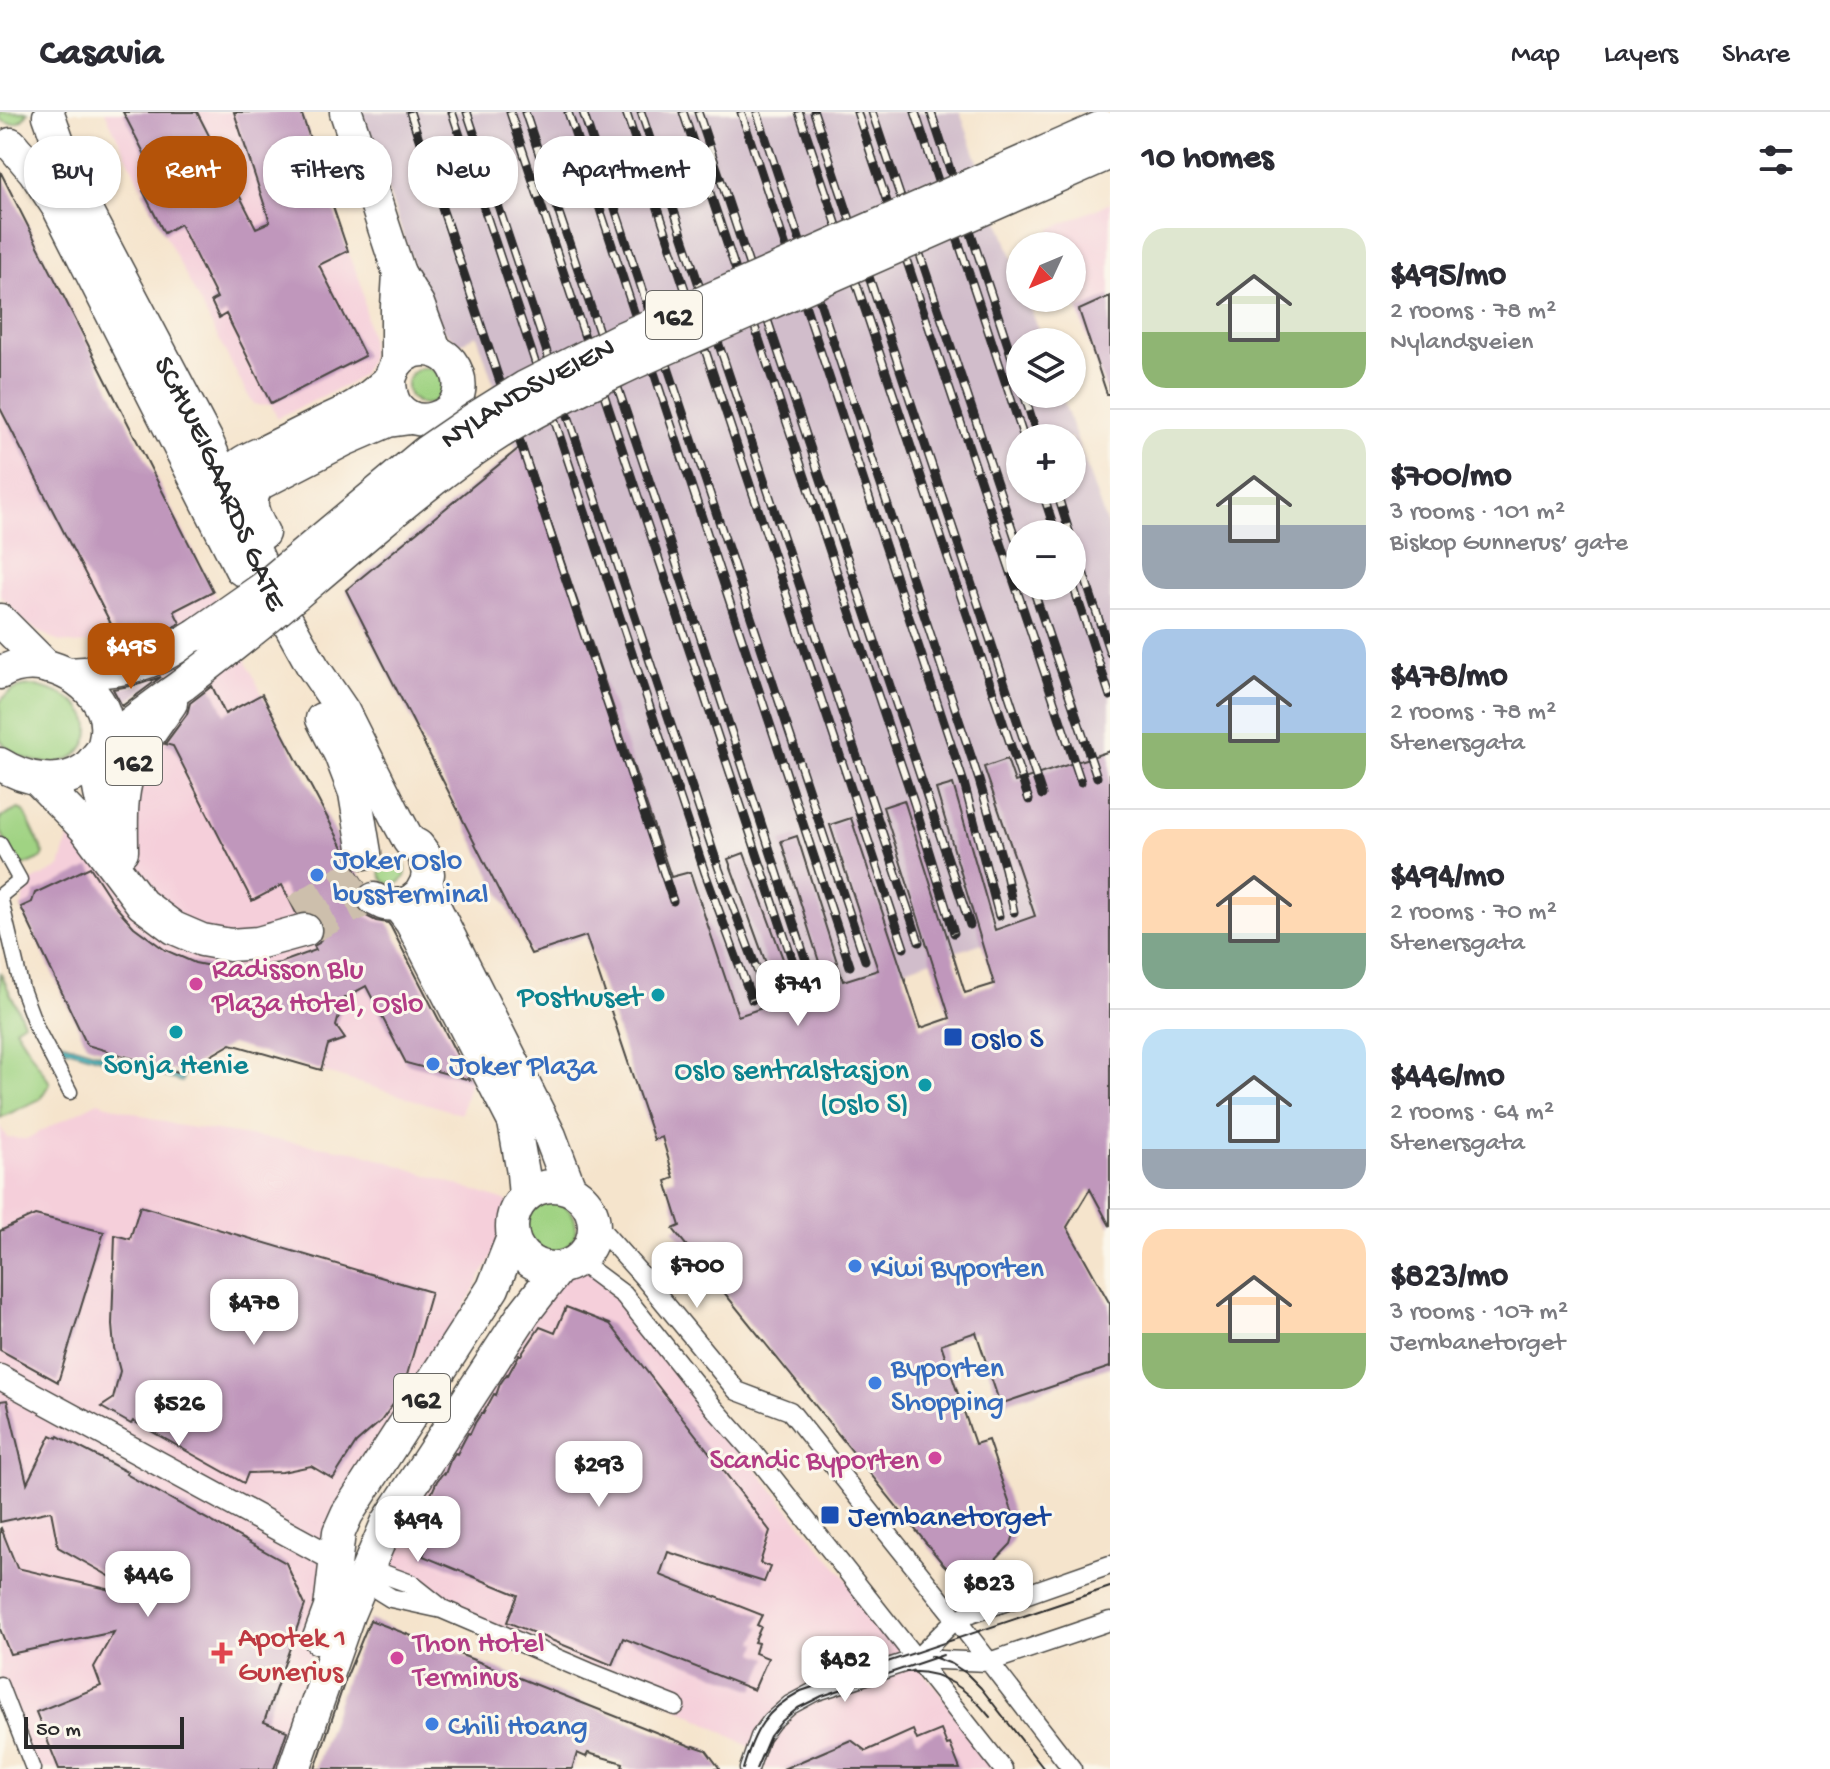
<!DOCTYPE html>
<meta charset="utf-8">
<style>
:root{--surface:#fff;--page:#f7f7f7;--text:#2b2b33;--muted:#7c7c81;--line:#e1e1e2;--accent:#b45309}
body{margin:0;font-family:"Gochi Hand",sans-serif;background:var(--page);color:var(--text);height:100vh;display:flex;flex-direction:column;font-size:30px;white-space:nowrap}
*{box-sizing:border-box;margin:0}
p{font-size:26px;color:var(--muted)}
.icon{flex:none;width:44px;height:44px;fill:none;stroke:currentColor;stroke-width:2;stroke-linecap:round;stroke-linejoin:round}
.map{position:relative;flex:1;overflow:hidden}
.drawer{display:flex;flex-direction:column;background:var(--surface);width:720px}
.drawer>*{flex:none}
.top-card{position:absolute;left:24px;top:24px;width:760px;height:72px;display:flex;gap:16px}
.needle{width:52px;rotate:226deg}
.tools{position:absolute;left:1006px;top:120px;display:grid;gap:16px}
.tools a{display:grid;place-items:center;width:80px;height:80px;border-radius:50%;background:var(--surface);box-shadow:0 2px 6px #0004;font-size:40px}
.scale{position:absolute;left:24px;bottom:20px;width:160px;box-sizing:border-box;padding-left:8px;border:4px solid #2b2b2b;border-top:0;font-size:22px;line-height:28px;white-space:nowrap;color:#2b2b2b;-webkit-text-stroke:6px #fbf7ec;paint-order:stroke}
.price{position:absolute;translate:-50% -68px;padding:0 18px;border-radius:16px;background:#fff;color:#222;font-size:26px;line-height:52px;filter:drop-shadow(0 2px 4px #0008)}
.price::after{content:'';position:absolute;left:50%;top:48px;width:24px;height:18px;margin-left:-12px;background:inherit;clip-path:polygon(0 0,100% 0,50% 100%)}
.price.active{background:var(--accent);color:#fff}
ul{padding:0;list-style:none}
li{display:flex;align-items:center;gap:24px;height:200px;padding:0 32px}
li+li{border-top:2px solid var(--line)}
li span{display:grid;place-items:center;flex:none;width:224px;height:160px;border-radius:24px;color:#555}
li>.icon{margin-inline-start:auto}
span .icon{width:96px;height:96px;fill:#fffc;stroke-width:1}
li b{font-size:34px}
h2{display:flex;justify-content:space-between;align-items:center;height:96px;padding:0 32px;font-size:34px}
.tag{padding:0 28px;border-radius:32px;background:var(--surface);box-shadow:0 2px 6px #0004;font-size:28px;line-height:72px}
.tag.active{background:var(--accent);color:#fff}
header{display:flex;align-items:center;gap:48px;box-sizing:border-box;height:112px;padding:0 40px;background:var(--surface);border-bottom:2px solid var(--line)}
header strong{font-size:38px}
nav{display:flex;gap:44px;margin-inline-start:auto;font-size:28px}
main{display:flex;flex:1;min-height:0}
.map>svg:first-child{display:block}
</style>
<header>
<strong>Casavia</strong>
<nav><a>Map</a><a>Layers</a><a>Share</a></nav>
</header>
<main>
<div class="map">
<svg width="1110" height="1657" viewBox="0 0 1110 1657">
<rect width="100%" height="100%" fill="#fbf7ec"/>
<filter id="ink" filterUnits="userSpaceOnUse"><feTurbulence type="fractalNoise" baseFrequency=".0125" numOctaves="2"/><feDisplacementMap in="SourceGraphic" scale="16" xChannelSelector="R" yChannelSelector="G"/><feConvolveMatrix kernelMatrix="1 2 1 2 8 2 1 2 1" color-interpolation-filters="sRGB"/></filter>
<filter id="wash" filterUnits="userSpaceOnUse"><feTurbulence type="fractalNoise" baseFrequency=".006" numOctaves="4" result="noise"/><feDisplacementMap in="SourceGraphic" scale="32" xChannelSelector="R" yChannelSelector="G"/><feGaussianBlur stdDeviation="1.8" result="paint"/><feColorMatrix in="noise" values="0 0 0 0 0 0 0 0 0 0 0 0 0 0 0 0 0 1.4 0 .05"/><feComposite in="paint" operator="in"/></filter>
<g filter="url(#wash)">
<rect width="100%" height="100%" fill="#f5e4cc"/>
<path fill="#f5cfda" d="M105,0H301L347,138L361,171L371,234L369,249L363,261L349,272L277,306L271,292L262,294L254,292L246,280L164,121Z
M0,59L203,458L262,582L341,734L408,844L460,942L458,943L470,968L461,1002L231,932L87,933L21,795L28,771L60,755L69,724L133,698L136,669L168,621L118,529L77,532L57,529L35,517L22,508L0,483Z
M1110,91V292L1072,182V134H1056L1050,117Z
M98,990L175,1013L359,1040L517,1093L512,1109L355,1391L330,1496L313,1542L312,1561L294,1657H33L0,1572V1014L7,1026L26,1027Z
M559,1156L592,1158L1003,1657H749L754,1637L675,1594L367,1456Z"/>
<path fill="#d1bdcb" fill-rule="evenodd" d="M361,0H960L1020,167V186H1027L1043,230H1020V282H1061L1110,422V650L996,691L1038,812L723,919L671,796L477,223L459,232L441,216L429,198ZM1020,326H1072V378H1020ZM1020,422H1072V474H1020Z"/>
<path fill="#a0d383" stroke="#667f57" stroke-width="2" d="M0,0H28C22,12 11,15 0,7Z
M407 274a18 18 0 1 1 36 0a18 18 0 1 1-36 0Z
M36,574C53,578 74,585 84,601C89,608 90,617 88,625C80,651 53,655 30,648C18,644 7,638 0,627V590C10,577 19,574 36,574Z
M18,697L24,699L44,742L42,746L19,756L0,718V706Z
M380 759a13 13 0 1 1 26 0a13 13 0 1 1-26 0Z
M0,860L24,910L15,916L50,971L40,987L0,1006Z
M526 1115a25 25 0 1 1 50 0a25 25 0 1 1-50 0Z"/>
<path fill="#4cbbc2" stroke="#3c7376" stroke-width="2" d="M53,928L183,966L182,970L56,934Z"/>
<g id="blocks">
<path fill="#c097bc" d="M123,0H197L256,116L270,110L234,0H301L348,139L319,153L365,244L271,292L226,202L219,206L211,189L217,186L180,112L164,121L143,79L159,70Z
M0,59L213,479L174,499L180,511L153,527L131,535L115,539L119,529L109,508L0,296Z
M1110,184V282H1107L1079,198Z
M524,332L671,765L690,760L738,904L780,890L728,747L744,741L797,885L827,875L781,729L788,727L797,724L843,869L878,858L830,713L851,706L921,916L950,906L883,695L904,688L965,881L994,872L936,677L953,672L995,818L1035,804L984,655L1007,647L1015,670L1110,639V1114L1090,1077L1067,1115L1110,1192V1255L1000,1292L976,1220L941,1232L975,1332L988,1328L1015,1408V1419L1011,1432L990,1454L962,1462L948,1457L943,1452L673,1117L680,1114L666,1069L674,1066L662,1025L654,1028L586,824L531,842L346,478Z
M161,565L122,594L113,577L140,572Z
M212,574L225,602L262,582L346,741L350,752L355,757L364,771L357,779L355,787L358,797L366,804L376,809L388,811L391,815L470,968L406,951L366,874L344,886L336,914L345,927L328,933L321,958L231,932L181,961L87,933L21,795L32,790L35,781L90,755L116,795L134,815L165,838L195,851L220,856L240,857L280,851L316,838L314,834L319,831L323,824V814L319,805L309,800L296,801L282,773L252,789L173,634L165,632L187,602L190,591Z
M140,1094L431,1180L405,1270L394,1291L381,1309L356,1331L333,1367L311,1354L282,1360L248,1361L244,1371L133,1309L131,1312L101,1295L113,1287L120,1259L114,1236L112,1213L115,1123L130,1127Z
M35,1103L104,1120L58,1270L0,1238V1119Z
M566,1195L610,1212L770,1419L760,1451L770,1455L764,1470L668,1440L660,1463L762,1503L757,1513L761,1515L754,1530L758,1531L755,1541L768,1546L754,1578L623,1526L612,1553L507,1510L518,1483L423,1444L432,1421L413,1409L426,1388L428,1389L437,1369L443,1361L445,1362L450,1349L455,1341L457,1342L468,1321L470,1322L475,1311L481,1302H483L494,1282L496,1283L500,1272L507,1262L508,1263L519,1243H521L540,1215L555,1221Z
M7,1288L27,1371L51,1323L57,1326L58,1324L127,1360L126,1362L286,1451L305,1493L264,1610L287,1619L274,1657H59L36,1600L101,1574L94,1555L114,1520L10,1542L0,1517V1417L1,1416L17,1456L150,1487L58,1435L51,1399L0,1410V1289Z
M370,1508L464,1544L693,1635L694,1634L706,1638L720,1657H622L623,1651L588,1641L586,1645L577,1641L572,1657H315L346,1566Z
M913,1618L917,1628L941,1618L947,1633L950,1632L960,1657H783L851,1628L866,1639Z"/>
</g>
</g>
<g filter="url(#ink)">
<use href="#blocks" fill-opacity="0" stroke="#494743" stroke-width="2"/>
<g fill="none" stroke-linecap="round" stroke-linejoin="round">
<path stroke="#cdbfac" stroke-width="32" stroke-dasharray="32 16" stroke-linecap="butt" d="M296,799L338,773L357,760
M305,818L371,785"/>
<defs>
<path id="pedestrian" d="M0,732L20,768L0,784L22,877L37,917L70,980
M0,1572L33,1657"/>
<path id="minor" d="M594,1110L644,1166L737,1279L790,1299L956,1507L1072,1657
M577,1148L624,1183L715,1297L752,1339L1003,1657
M367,1456L411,1472L440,1495
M362,1468L391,1486L442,1497L589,1560L675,1594
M916,1547L956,1507L1110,1453
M749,1657L760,1625L772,1609L790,1593L814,1580L916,1547L989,1550L1110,1509"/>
<path id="tertiary" d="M0,1265L336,1448"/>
<g id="trunk">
<path d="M346,0L399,161L418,192L436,240"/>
<path id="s1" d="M49,4L76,80L206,327L279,494L313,555L343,599L396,705L409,729L418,734L424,742L428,762L426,771L420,782L410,790L398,793L384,792L374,787"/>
<path d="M11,32L34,59L59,97L241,457"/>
<path d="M397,251V195L399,161"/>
<path d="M215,386C219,372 228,360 240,352C248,346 259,342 268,338C288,328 308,318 328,308C347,300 365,289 380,276C383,273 387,271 389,267C393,262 393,256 397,251C411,234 437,234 451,250C457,258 461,268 459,279C455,307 417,318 398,296C391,288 390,277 390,267"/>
<path d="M263,421C254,404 245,389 259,372L344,328L388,309L410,306"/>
<path d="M0,508L47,555"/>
<path d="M0,561C34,540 85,561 102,596C108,608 107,621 104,633"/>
<path d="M69,562C98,560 129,559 157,546C170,540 183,531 196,523"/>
<path d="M322,607L340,642L355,681L365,741"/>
<path d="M95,647C98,677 103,704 118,731"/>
<path d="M0,652C24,667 58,675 84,658C96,649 102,635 114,625C136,606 160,589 184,572"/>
<path d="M37,667L85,716L142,792L174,816L202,828L230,833L258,831L305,818"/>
<path d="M122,739C122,714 120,686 128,662C137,636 156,613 171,591"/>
<path d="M426,771L436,798L550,1024L570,1077"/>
<path d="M398,793L411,810L514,1010L523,1061L525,1084"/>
<circle cx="553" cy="1115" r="41"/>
<path d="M319,1526L330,1496L339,1420L347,1402L493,1176L513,1125"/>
<path d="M294,1657L348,1503L387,1411L524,1201L559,1156"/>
</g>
</defs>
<use href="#pedestrian" stroke="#494743" stroke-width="17"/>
<use href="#minor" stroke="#494743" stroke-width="21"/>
<use href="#tertiary" stroke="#494743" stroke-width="27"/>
<use href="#trunk" stroke="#494743" stroke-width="35"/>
<use href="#pedestrian" stroke="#fff" stroke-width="14"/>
<use href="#minor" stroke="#fff" stroke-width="18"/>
<use href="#tertiary" stroke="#fff" stroke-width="24"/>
<use href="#trunk" stroke="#fff" stroke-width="32"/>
<path stroke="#2b2b2b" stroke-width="2" d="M930,1544L952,1552L966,1561L981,1576L1044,1657
M906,1560C942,1557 968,1578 990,1605
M743,1657C754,1619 765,1598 801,1579L1110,1475
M756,1657L770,1624L782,1609L798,1596L822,1584L943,1543"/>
<defs>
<path id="rail" d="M410,0L673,789
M452,0L705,761L752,888
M467,0L719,757L766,882
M510,0L800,871
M525,0L656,389L812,867
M568,0L850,854
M583,0L865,848
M626,0L904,836
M641,0L919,830
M683,0L914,691L954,821
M698,0L970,813
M741,0L964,671L999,804
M757,0L979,668L1005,757L1014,800
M799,0L1029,688
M814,0L1042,683
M857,0L1081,670
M872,0L1020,440
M915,0L1024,326
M931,0L1020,270
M1024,282L1038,326
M1042,378L1056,422
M1056,378L1070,422
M1072,427L1110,541
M1072,470L1110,584
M1032,474L1097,665"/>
</defs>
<use href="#rail" stroke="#2b2b2b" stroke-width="9"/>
<use href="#rail" stroke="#fbf7ec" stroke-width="6" stroke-dasharray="18" stroke-linecap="butt"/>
<defs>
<g id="trunk-bridge">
<path id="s2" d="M196,523L262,477L426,340L477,305L525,275L622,226L1102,15"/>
<path d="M184,572C228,538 271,504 313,468C371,419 427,369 490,327C535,297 583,275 631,252L1110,41"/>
</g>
</defs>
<use href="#trunk-bridge" stroke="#494743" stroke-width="35" stroke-linecap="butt"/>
<use href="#trunk-bridge" stroke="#fff" stroke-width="32"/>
</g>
</g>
<g fill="#3f7fe0" stroke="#fbf7ec" stroke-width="3">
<circle cx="317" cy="763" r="8"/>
<circle cx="433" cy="952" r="8"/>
<circle cx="855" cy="1154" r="8"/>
<circle cx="875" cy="1271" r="8"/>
<circle cx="432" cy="1612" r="8"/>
</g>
<g fill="#d1479c" stroke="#fbf7ec" stroke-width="3">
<circle cx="196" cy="872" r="8"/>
<circle cx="935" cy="1346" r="8"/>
<circle cx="397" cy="1546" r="8"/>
</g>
<g fill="#0f9aa8" stroke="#fbf7ec" stroke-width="3">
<circle cx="658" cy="883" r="8"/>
<circle cx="176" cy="920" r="8"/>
<circle cx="925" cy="973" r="8"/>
</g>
<g fill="#1a4fb4" stroke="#fbf7ec" stroke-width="3">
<rect x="943" y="915" width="20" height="20" rx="4"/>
<rect x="820" y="1393" width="20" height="20" rx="4"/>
</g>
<path fill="#e0444e" stroke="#fbf7ec" stroke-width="3" d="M218 1529h8v8h8v8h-8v8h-8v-8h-8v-8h8z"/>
<g text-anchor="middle" stroke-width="6" stroke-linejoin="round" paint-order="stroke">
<g fill="#fbf7ec" stroke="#696865" stroke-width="2">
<rect x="646" y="179" width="56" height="48" rx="6"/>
<rect x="106" y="625" width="56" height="48" rx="6"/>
<rect x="394" y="1262" width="56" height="48" rx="6"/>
</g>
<g font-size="28" font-weight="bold" fill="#2b2b2b">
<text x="674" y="213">162</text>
<text x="134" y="659">162</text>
<text x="422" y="1296">162</text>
</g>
<g font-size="30" fill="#2b2b2b" stroke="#fbf7ec">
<text dy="10" stroke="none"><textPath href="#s2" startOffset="412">NYLANDSVEIEN</textPath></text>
<text dy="10" stroke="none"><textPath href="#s1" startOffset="406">SCHWEIGAARDS GATE</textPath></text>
</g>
<g font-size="30" fill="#366cbe" stroke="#fbf7ec" text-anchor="start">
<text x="333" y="756">Joker Oslo<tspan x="333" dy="34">bussterminal</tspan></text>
<text x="449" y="962">Joker Plaza</text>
<text x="871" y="1164">Kiwi Byporten</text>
<text x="891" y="1264">Byporten<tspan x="891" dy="34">Shopping</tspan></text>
<text x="448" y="1622">Chili Hoang</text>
</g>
<g font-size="30" fill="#b23c85" stroke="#fbf7ec" text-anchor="start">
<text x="212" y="865">Radisson Blu<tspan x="212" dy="34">Plaza Hotel, Oslo</tspan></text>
<text x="919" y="1356" text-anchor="end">Scandic Byporten</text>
<text x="413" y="1539">Thon Hotel<tspan x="413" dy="34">Terminus</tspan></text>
</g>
<g font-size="30" fill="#0d838f" stroke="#fbf7ec" text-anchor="end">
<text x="642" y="893">Posthuset</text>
<text x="176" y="961" text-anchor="middle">Sonja Henie</text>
<text x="909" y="966">Oslo sentralstasjon<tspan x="909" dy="34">(Oslo S)</tspan></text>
</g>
<g font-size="30" fill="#164399" stroke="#fbf7ec" text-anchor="start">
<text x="971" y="935">Oslo S</text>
<text x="848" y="1413">Jernbanetorget</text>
</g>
<g font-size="30" fill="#be3a42" stroke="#fbf7ec" text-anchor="start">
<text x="238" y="1534">Apotek 1<tspan x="238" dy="34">Gunerius</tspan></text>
</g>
</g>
</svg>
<div class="tools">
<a><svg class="needle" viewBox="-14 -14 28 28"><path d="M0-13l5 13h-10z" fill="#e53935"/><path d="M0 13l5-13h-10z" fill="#7c7c81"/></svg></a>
<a><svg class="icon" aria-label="layers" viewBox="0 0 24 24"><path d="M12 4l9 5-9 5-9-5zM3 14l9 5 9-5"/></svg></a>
<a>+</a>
<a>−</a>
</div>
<div class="scale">50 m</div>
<b class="price active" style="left:131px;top:579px">$495</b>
<b class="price" style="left:798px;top:916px">$741</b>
<b class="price" style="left:697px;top:1198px">$700</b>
<b class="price" style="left:254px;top:1235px">$478</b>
<b class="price" style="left:179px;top:1336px">$526</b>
<b class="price" style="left:599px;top:1397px">$293</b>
<b class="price" style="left:418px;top:1452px">$494</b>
<b class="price" style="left:148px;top:1507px">$446</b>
<b class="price" style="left:989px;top:1516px">$823</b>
<b class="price" style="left:845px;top:1592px">$482</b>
<div class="top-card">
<a class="tag">Buy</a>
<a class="tag active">Rent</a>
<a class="tag">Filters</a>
<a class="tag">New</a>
<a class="tag">Apartment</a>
</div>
</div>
<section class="drawer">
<h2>10 homes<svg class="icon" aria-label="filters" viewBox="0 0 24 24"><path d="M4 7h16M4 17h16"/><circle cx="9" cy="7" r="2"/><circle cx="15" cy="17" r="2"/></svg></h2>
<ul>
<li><span style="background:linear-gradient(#dfe7d0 65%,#8fb573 0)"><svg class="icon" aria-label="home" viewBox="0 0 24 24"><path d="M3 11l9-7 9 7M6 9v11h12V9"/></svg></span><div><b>$495/mo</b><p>2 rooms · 78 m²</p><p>Nylandsveien</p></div></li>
<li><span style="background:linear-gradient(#dfe7d0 60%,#9aa5b1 0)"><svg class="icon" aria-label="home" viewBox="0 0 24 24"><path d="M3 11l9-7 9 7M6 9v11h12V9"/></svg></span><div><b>$700/mo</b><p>3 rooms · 101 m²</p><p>Biskop Gunnerus’ gate</p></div></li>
<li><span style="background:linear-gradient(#a9c7e8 65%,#8fb573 0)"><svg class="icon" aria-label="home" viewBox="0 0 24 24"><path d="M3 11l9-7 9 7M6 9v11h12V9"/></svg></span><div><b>$478/mo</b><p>2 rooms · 78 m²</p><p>Stenersgata</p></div></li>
<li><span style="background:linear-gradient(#ffd9b3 65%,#7fa58c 0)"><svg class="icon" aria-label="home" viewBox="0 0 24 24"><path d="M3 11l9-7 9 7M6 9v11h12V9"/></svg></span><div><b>$494/mo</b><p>2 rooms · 70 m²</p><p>Stenersgata</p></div></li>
<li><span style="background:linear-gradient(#bfe0f5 75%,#9aa5b1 0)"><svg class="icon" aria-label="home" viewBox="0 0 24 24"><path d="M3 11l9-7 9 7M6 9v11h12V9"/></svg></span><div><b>$446/mo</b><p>2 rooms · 64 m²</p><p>Stenersgata</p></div></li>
<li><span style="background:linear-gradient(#ffd9b3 65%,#8fb573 0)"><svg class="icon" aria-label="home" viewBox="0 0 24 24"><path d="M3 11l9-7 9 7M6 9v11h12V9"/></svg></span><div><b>$823/mo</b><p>3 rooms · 107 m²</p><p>Jernbanetorget</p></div></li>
</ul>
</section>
</main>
